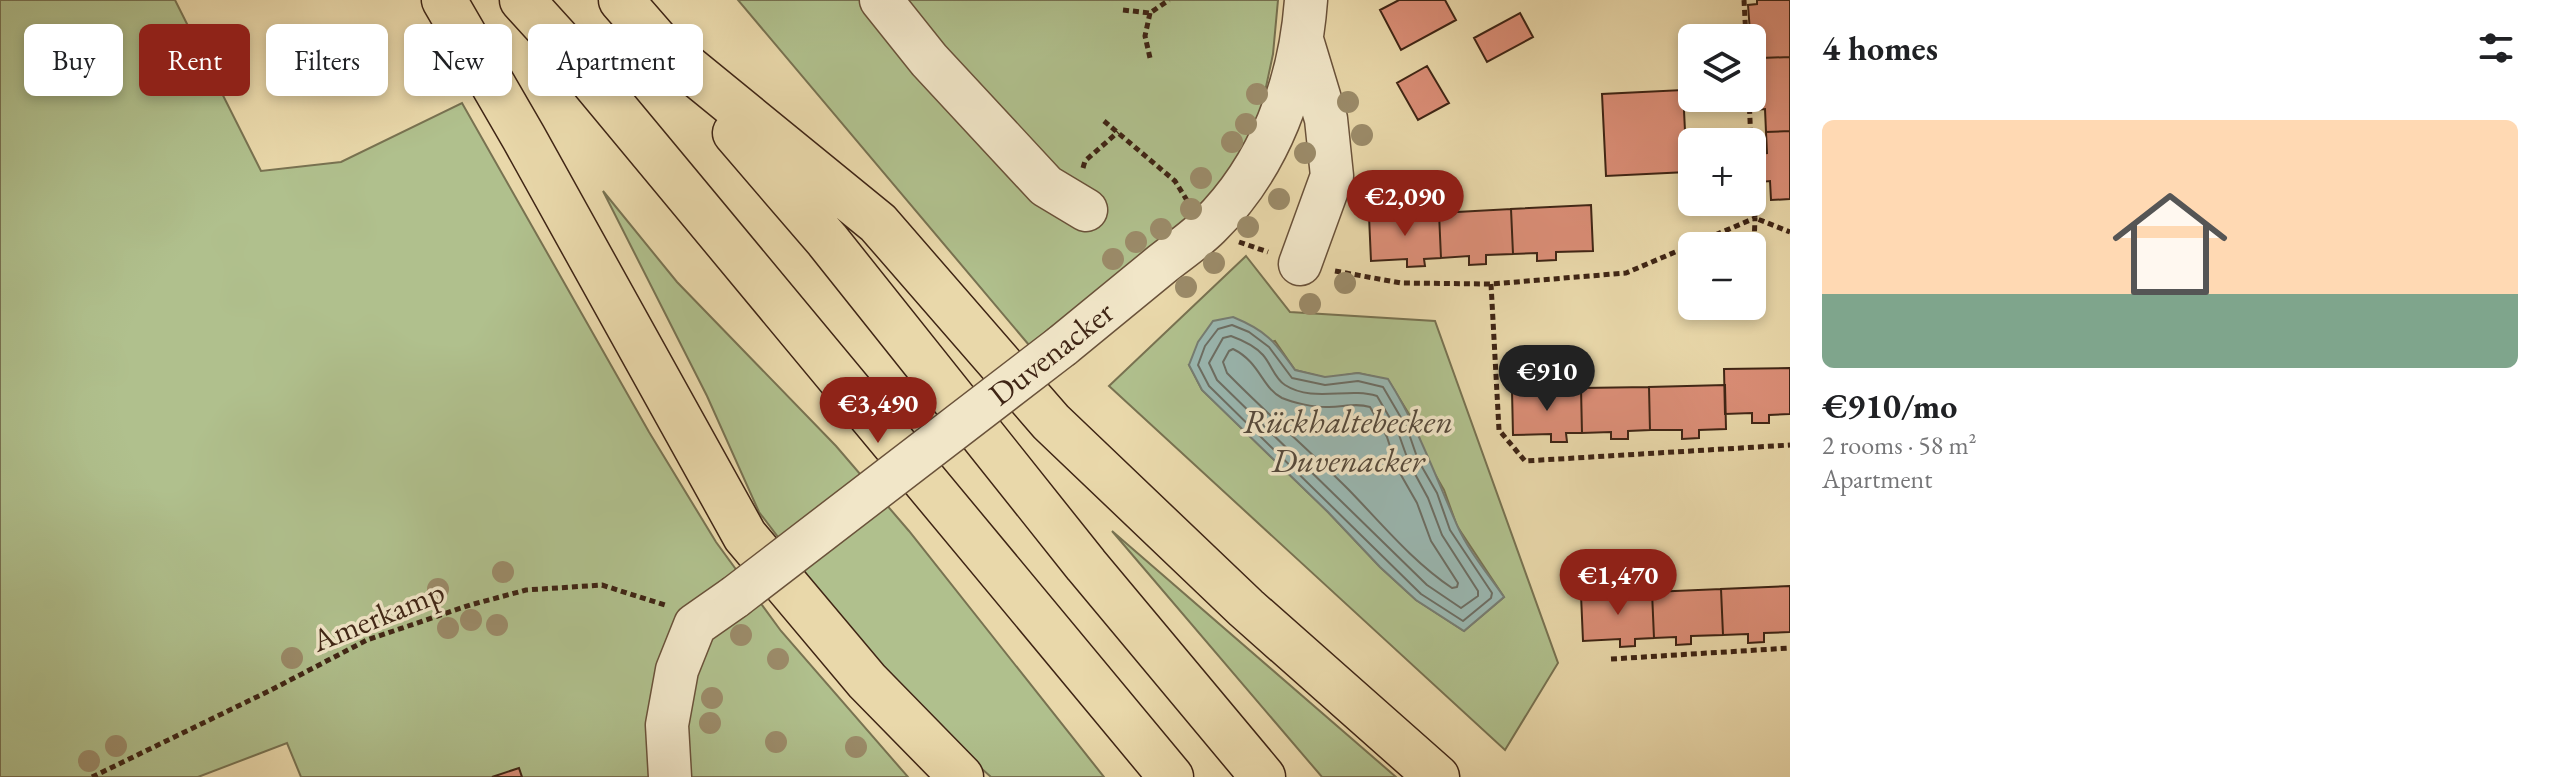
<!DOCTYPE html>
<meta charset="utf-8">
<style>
:root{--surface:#fff;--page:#f2f2f2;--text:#202124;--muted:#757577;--accent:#8f2418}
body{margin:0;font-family:"EB Garamond",serif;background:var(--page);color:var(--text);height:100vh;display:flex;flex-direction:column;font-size:30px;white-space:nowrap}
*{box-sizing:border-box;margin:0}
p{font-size:26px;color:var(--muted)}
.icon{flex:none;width:44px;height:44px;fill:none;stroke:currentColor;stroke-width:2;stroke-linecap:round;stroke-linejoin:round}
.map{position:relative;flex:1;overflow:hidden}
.side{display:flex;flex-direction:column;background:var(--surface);width:760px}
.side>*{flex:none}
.hud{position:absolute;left:24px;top:24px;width:760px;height:72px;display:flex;gap:16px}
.buttons{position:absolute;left:1678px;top:24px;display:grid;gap:16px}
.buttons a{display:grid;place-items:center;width:88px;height:88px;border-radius:12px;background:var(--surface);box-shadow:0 4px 12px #0003;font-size:40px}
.price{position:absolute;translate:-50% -68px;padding:0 18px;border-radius:28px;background:var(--accent);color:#fff;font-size:26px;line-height:52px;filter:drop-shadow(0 2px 4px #0008)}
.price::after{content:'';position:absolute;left:50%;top:48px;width:24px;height:18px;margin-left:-12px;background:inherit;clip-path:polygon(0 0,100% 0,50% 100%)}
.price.current{background:#222;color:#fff}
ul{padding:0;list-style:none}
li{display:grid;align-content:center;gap:16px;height:424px;padding:0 32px}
li span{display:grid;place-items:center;height:248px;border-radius:12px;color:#555}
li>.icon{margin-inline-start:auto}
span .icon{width:144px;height:144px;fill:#fffc;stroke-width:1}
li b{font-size:34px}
h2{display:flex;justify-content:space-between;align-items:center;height:96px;padding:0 32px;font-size:34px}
.pill{padding:0 28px;border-radius:12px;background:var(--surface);box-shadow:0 4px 12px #0003;font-size:28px;line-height:72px}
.pill.current{background:var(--accent);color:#fff}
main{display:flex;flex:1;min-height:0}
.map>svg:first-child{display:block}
</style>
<main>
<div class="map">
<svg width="1790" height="777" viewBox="0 0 1790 777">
<rect width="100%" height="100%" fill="#e9d8aa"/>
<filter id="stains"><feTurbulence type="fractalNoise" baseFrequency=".0025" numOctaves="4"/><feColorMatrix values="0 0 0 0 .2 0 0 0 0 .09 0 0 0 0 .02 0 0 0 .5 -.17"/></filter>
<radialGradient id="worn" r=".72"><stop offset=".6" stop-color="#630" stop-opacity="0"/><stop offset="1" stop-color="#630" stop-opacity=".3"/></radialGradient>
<path fill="#b0c08d" stroke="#787251" stroke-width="2" fill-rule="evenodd" d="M0,0H175L261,171L341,162L462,103L649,432L716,542L781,631L908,777H301L287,743L198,777H0Z
M738,0H1278L1273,54L1256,134L1205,206L1029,345Z
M603,191L677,282L836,446L909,531L1104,777H991L954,744L887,671L825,599L759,512L707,396Z
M1246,256L1290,312L1435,321L1558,663L1505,750L1109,386ZM1275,341L1295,370L1326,378L1358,373L1388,380L1415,424L1425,457L1444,490L1457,526L1504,597L1464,631L1416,600L1380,567L1328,512L1202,390L1189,365Z
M1112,531L1396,777H1322Z"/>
<path fill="#9ab8b2" stroke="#767d73" stroke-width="2" d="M1233,317C1267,331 1274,341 1295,370L1325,377L1358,373L1388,379C1417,425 1435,475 1457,525C1468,550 1488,574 1504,597L1464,631L1416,600L1380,567L1328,512L1202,390L1189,365L1198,342L1213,321Z"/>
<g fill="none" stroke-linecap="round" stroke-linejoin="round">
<path stroke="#6c6e64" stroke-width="2" d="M1232,325L1249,332L1269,347L1292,378L1325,385L1358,381L1383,387L1407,428L1418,460L1437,493L1450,530L1492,593L1491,598L1463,621L1421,594L1209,386L1198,365L1205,346L1218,329Z
M1231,336C1242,340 1255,346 1263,355C1271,364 1275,379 1285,385C1313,403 1348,387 1377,396L1398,432L1409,463L1428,498L1442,535L1478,591V596L1461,608L1427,585L1217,380L1209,363L1223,338Z
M1233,349C1260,362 1262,388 1282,398C1294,403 1313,407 1326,407C1341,408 1354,402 1370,407L1387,437L1397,468L1417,503L1431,541L1458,583L1457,587L1452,588C1412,561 1382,524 1348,489C1309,450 1266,413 1227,373L1223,362L1229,351Z"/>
</g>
<path fill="#db8e77" stroke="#3f2515" stroke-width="2" d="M1399,0H1445L1456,20L1401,50L1380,10Z
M1757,0H1790V57L1761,58L1760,32H1750L1748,5L1757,4Z
M1520,13L1533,37L1487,62L1474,38Z
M1790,57V131L1766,132L1765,109L1756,110L1754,81L1762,80L1761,58Z
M1427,66L1449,103L1418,120L1397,83Z
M1683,90L1687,172L1606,176L1602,94Z
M1790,131V199L1771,200L1770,181L1761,182L1759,154L1767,153L1766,132Z
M1591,205L1593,251L1556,252V260L1537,261V253L1513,254L1511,209Z
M1511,209L1513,254L1486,255V264L1469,265V256L1441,258L1439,213Z
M1439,213L1441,258L1424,259L1425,266L1407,267V259L1371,261L1369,216Z
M1790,368V414L1769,415V423H1752V413L1725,414L1724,369Z
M1725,385L1726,429L1699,430V438L1682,439V430H1650L1649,387Z
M1649,387L1650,430L1628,431V439H1611V432L1582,433L1581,388Z
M1581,388L1582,433H1566L1567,442H1551V434L1513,435L1512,390Z
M1790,586V632L1764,633V642L1748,643V634L1723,635L1721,589Z
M1721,589L1723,635L1691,636V644L1676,645V637L1654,638L1652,592Z
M1652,592L1654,638L1635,639V646L1620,647V639L1583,641L1581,595Z
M519,768L522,777H492Z"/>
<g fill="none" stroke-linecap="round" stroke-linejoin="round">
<defs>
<path id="minor" d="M881,0L929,60L1046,186L1086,210
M1300,264L1332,176L1326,119L1303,43
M1062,346C1095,319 1128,292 1162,264C1177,252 1195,240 1209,226C1270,166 1300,83 1306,0
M670,777L667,725L677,670L695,625L735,597"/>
<path id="highway" d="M444,0L524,138L745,536L867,681L961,777
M522,0L562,44L1171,777
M621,0L680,68
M660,45L878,223L1051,422L1246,608L1437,777
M735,133L827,240L1086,565L1263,777"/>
</defs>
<use href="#minor" stroke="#6a523a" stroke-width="45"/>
<use href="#highway" stroke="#3f2515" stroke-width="47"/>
<path stroke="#3f2515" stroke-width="5" stroke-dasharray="6 4" stroke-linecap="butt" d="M1744,0L1746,38
M1123,10L1150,13L1169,0
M1150,13L1145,36L1150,58
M1749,98L1751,142
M1104,121L1175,181L1188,202
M1752,162L1755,218L1790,232
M1083,168L1085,161L1118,132
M1239,242L1268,252
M1335,271L1401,283L1491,284L1626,273L1755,218L1753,272
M1491,284L1499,430L1525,461L1790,445
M1611,659L1790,648
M92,777L271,690L367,640L470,605L526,590L602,585L668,606"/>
<use href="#minor" stroke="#f1e6c8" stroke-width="42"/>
<use href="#highway" stroke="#e9d8aa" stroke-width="44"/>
<defs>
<path id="minor-bridge" d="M735,597L1062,346"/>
</defs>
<use href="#minor-bridge" stroke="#6a523a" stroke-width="45" stroke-linecap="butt"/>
<use href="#minor-bridge" stroke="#f1e6c8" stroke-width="42"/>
</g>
<g fill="#9b8b69">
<circle cx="1257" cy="94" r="11"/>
<circle cx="1348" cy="102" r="11"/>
<circle cx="1246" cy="124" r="11"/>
<circle cx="1362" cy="135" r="11"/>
<circle cx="1232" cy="142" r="11"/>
<circle cx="1305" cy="153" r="11"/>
<circle cx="1201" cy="178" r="11"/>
<circle cx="1279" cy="199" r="11"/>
<circle cx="1191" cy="209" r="11"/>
<circle cx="1248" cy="227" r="11"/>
<circle cx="1161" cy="229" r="11"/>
<circle cx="1136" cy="242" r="11"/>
<circle cx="1113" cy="259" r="11"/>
<circle cx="1214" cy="263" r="11"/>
<circle cx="1345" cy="283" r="11"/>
<circle cx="1186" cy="287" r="11"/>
<circle cx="1310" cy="304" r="11"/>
<circle cx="503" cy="572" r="11"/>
<circle cx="438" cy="589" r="11"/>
<circle cx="471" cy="620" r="11"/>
<circle cx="497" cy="625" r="11"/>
<circle cx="448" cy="628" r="11"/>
<circle cx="741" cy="635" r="11"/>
<circle cx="292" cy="658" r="11"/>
<circle cx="778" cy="659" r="11"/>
<circle cx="712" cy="698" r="11"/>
<circle cx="710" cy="723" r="11"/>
<circle cx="776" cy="742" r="11"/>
<circle cx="116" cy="746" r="11"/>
<circle cx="856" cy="747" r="11"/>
<circle cx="89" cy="761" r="11"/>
</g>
<g text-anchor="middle" stroke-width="7" stroke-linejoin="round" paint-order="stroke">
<g font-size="32" fill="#3f2515" stroke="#f1e6c8">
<text transform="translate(1051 353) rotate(-38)" y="11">Duvenacker</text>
<text transform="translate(378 616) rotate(-22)" y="11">Amerkamp</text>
</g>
<g font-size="34" font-style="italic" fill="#564a3c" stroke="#f1e6c8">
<text x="1348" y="433">Rückhaltebecken<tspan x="1348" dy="39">Duvenacker</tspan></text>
</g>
</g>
<rect width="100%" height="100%" filter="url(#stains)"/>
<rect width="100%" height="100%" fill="url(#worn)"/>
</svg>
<div class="buttons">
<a><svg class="icon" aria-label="layers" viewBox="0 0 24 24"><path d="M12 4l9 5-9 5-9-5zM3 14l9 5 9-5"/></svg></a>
<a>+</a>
<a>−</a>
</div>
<b class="price" style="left:1405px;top:238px">€2,090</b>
<b class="price current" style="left:1547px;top:413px">€910</b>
<b class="price" style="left:878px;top:445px">€3,490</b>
<b class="price" style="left:1618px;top:617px">€1,470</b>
<div class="hud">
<a class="pill">Buy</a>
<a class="pill current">Rent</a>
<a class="pill">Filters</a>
<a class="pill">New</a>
<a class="pill">Apartment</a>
</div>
</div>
<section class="side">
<h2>4 homes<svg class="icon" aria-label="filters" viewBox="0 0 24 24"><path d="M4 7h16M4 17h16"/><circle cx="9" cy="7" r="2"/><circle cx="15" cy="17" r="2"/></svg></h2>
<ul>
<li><span style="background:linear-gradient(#ffd9b3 70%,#7fa58c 0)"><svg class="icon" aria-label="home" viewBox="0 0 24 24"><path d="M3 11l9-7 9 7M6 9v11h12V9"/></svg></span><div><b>€910/mo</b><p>2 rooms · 58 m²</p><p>Apartment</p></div></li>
</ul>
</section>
</main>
